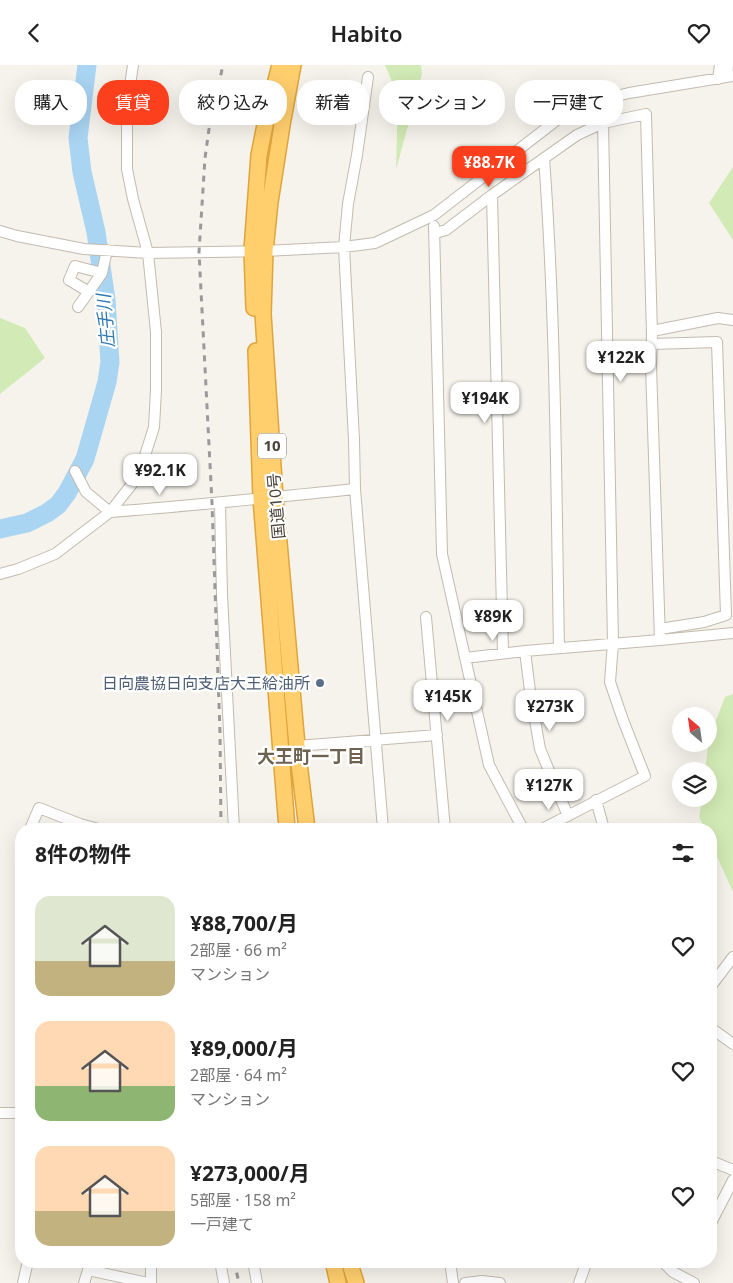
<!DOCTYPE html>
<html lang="ja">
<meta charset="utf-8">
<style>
:root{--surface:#fff;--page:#f6f6f6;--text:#222;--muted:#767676;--accent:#fc3f1d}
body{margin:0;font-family:"Noto Sans","Noto Sans JP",sans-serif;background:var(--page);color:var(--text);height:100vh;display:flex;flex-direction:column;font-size:19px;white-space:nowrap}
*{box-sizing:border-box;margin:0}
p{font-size:16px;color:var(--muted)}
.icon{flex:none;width:28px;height:28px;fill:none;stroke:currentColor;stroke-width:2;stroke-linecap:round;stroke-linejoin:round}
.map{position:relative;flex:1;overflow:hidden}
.panel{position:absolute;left:15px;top:758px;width:702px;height:445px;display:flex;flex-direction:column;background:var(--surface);border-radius:20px;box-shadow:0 5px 20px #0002}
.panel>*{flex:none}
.guide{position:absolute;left:15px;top:15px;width:704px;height:45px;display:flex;gap:10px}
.needle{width:32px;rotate:331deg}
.controls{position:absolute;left:672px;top:642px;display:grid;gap:10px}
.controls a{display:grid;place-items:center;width:45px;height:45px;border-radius:50%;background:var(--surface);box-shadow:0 5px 20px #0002;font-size:25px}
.price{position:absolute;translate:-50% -42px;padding:0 11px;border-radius:10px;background:#fff;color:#222;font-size:16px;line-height:32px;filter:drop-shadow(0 1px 2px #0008)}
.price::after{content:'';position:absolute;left:50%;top:30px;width:15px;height:11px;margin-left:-8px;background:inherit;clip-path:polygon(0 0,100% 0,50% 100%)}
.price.on{background:var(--accent);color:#fff}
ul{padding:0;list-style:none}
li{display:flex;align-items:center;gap:15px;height:125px;padding:0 20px}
li span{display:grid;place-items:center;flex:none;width:140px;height:100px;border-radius:15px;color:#555}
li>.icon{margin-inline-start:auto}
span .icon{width:60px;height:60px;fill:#fffc;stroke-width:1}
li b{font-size:21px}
h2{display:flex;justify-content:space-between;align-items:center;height:60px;padding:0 20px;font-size:21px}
.tag{padding:0 18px;border-radius:20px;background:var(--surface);box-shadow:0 5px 20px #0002;font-size:18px;line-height:45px}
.tag.on{background:var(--accent);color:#fff}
header{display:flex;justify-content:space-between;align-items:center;height:65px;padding:0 20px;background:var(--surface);font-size:22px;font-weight:600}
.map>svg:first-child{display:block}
</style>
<header><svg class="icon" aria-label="back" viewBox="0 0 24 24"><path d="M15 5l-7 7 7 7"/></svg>Habito<svg class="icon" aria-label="heart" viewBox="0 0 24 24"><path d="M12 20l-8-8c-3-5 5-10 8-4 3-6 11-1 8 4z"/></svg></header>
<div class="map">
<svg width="733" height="1218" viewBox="0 0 733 1218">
<rect width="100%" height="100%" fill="#f6f3ec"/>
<path fill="#d2eab5" d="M385,0H421L422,9L396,105L398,31Z
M733,102V175L709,138Z
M0,253L25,263L45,293L0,329Z
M733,629V827L711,778V764H705L699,752L702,734H709V706H705L709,673L725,632Z"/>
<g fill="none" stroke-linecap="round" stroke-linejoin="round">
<path stroke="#a9d4f2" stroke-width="19" d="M0,464L27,458L47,448L58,440L67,428L85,394L107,317L110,297L106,235L96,167L82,107L78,73L87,0"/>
<defs>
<path id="minor" d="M368,12L357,90L348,139L344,182L354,375L355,424L383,764
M727,12L728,0
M718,14L720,0
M544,93C556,256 556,420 559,583
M492,130L503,588
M434,161L442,489L489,700L523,764
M434,165L439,167L446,165L492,130L577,70L603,58L646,49L652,269L651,301L660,575
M0,166L17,171L84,184L148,188L265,186L344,182L375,178L434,150L575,41L629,28L733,11
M89,227L69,215L75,201L102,208
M78,242L102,208L107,185
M652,266L718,253L733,255
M652,279L717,277L726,550L704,557L660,564
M75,406L86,427L110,447C192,441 273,432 355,424
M220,438L222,530L234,764
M0,509L18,504L55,489L110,447L132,419L142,400L154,362L156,325V267L148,188L133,134L127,104V41L133,0
M426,552L445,764
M525,586L530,626L540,684L568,751
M465,593L525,586L660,575L733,568
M297,681L437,670
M596,735L604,764
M30,764L39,743L80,759
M81,764L80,759L99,764
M542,764L645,711L623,655L610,617L613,578L603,58
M711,921L733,892
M711,963L733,979
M0,1048H21
M711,1096L733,1105
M711,1158L733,1115
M151,1196V1218
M220,1196L224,1218
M253,1196L257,1218
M450,1196L453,1218
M662,1196L673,1207L694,1218
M88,1205L148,1218
M23,1218L28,1196
M84,1218L91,1196
M465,1218L482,1216L500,1218
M579,1218L587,1196"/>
<path id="highway" d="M293,0L282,60L270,137L265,186L263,249L275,432L297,681L307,764
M254,243L252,185L259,90L267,50L280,0
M256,286L261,433L287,764
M333,1196L338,1218
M349,1196L356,1218"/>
</defs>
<use href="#minor" stroke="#c2bbae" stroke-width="12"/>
<use href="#highway" stroke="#e0a43c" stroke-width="18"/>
<use href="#minor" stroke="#fff" stroke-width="10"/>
<use href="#highway" stroke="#ffcf6e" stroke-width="15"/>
<path stroke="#9a9a9a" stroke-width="3" stroke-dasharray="6 6" stroke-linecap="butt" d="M221,764L220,668L212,438L199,187L205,93L209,64L223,0
M234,1196L239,1218"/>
</g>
<circle fill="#5c6f8a" stroke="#fff" stroke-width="2" cx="320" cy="618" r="5"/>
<g text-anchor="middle" stroke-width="4.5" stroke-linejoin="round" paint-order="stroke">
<rect fill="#fff" stroke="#817c74" stroke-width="1" x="258" y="368.5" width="28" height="25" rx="4"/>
<g font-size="15" font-weight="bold" fill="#4b4439">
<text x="272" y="386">10</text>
</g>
<g font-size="16" fill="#4b4439" stroke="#fff">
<text transform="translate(276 441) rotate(-95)" y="6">国道10号</text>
</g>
<g font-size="16" fill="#4e5e75" stroke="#fff" text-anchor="end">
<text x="310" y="624">日向農協日向支店大王給油所</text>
</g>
<g font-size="18" font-style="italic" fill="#2e7ab2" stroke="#fff">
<text transform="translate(106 256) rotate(-95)" y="6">庄手川</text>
</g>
<g font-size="18" font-weight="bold" fill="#6e6250" stroke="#fff">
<text x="311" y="698">大王町一丁目</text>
</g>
</g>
</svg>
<div class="controls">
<a><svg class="needle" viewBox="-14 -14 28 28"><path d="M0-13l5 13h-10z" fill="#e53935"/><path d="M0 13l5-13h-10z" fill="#767676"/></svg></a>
<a><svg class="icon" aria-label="layers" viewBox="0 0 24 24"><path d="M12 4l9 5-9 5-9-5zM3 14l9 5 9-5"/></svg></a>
</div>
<b class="price on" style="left:489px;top:123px">¥88.7K</b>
<b class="price" style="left:621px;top:318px">¥122K</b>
<b class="price" style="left:485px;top:359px">¥194K</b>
<b class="price" style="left:160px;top:431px">¥92.1K</b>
<b class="price" style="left:493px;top:577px">¥89K</b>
<b class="price" style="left:448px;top:657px">¥145K</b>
<b class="price" style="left:550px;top:667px">¥273K</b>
<b class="price" style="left:549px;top:746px">¥127K</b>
<div class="guide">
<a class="tag">購入</a>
<a class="tag on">賃貸</a>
<a class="tag">絞り込み</a>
<a class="tag">新着</a>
<a class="tag">マンション</a>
<a class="tag">一戸建て</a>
</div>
<section class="panel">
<h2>8件の物件<svg class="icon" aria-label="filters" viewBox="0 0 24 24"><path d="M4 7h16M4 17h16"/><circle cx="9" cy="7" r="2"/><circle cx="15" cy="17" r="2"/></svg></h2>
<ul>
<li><span style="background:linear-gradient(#dfe7d0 65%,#c2b280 0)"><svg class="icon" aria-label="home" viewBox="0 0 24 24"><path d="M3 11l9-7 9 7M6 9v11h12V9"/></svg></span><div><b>¥88,700/月</b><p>2部屋 · 66 m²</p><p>マンション</p></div><svg class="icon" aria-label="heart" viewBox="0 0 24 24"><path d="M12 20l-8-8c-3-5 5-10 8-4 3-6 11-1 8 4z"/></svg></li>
<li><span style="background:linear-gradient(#ffd9b3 65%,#8fb573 0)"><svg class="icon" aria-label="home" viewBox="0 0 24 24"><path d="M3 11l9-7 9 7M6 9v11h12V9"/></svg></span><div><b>¥89,000/月</b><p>2部屋 · 64 m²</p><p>マンション</p></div><svg class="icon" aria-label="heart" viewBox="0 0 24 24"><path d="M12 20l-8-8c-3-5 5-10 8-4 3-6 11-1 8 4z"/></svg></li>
<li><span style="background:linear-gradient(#ffd9b3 65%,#c2b280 0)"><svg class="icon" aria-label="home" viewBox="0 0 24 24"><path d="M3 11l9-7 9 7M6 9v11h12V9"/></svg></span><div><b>¥273,000/月</b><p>5部屋 · 158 m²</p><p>一戸建て</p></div><svg class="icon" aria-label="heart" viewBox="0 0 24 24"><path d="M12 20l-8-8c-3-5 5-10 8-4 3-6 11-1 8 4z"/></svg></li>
</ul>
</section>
</div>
